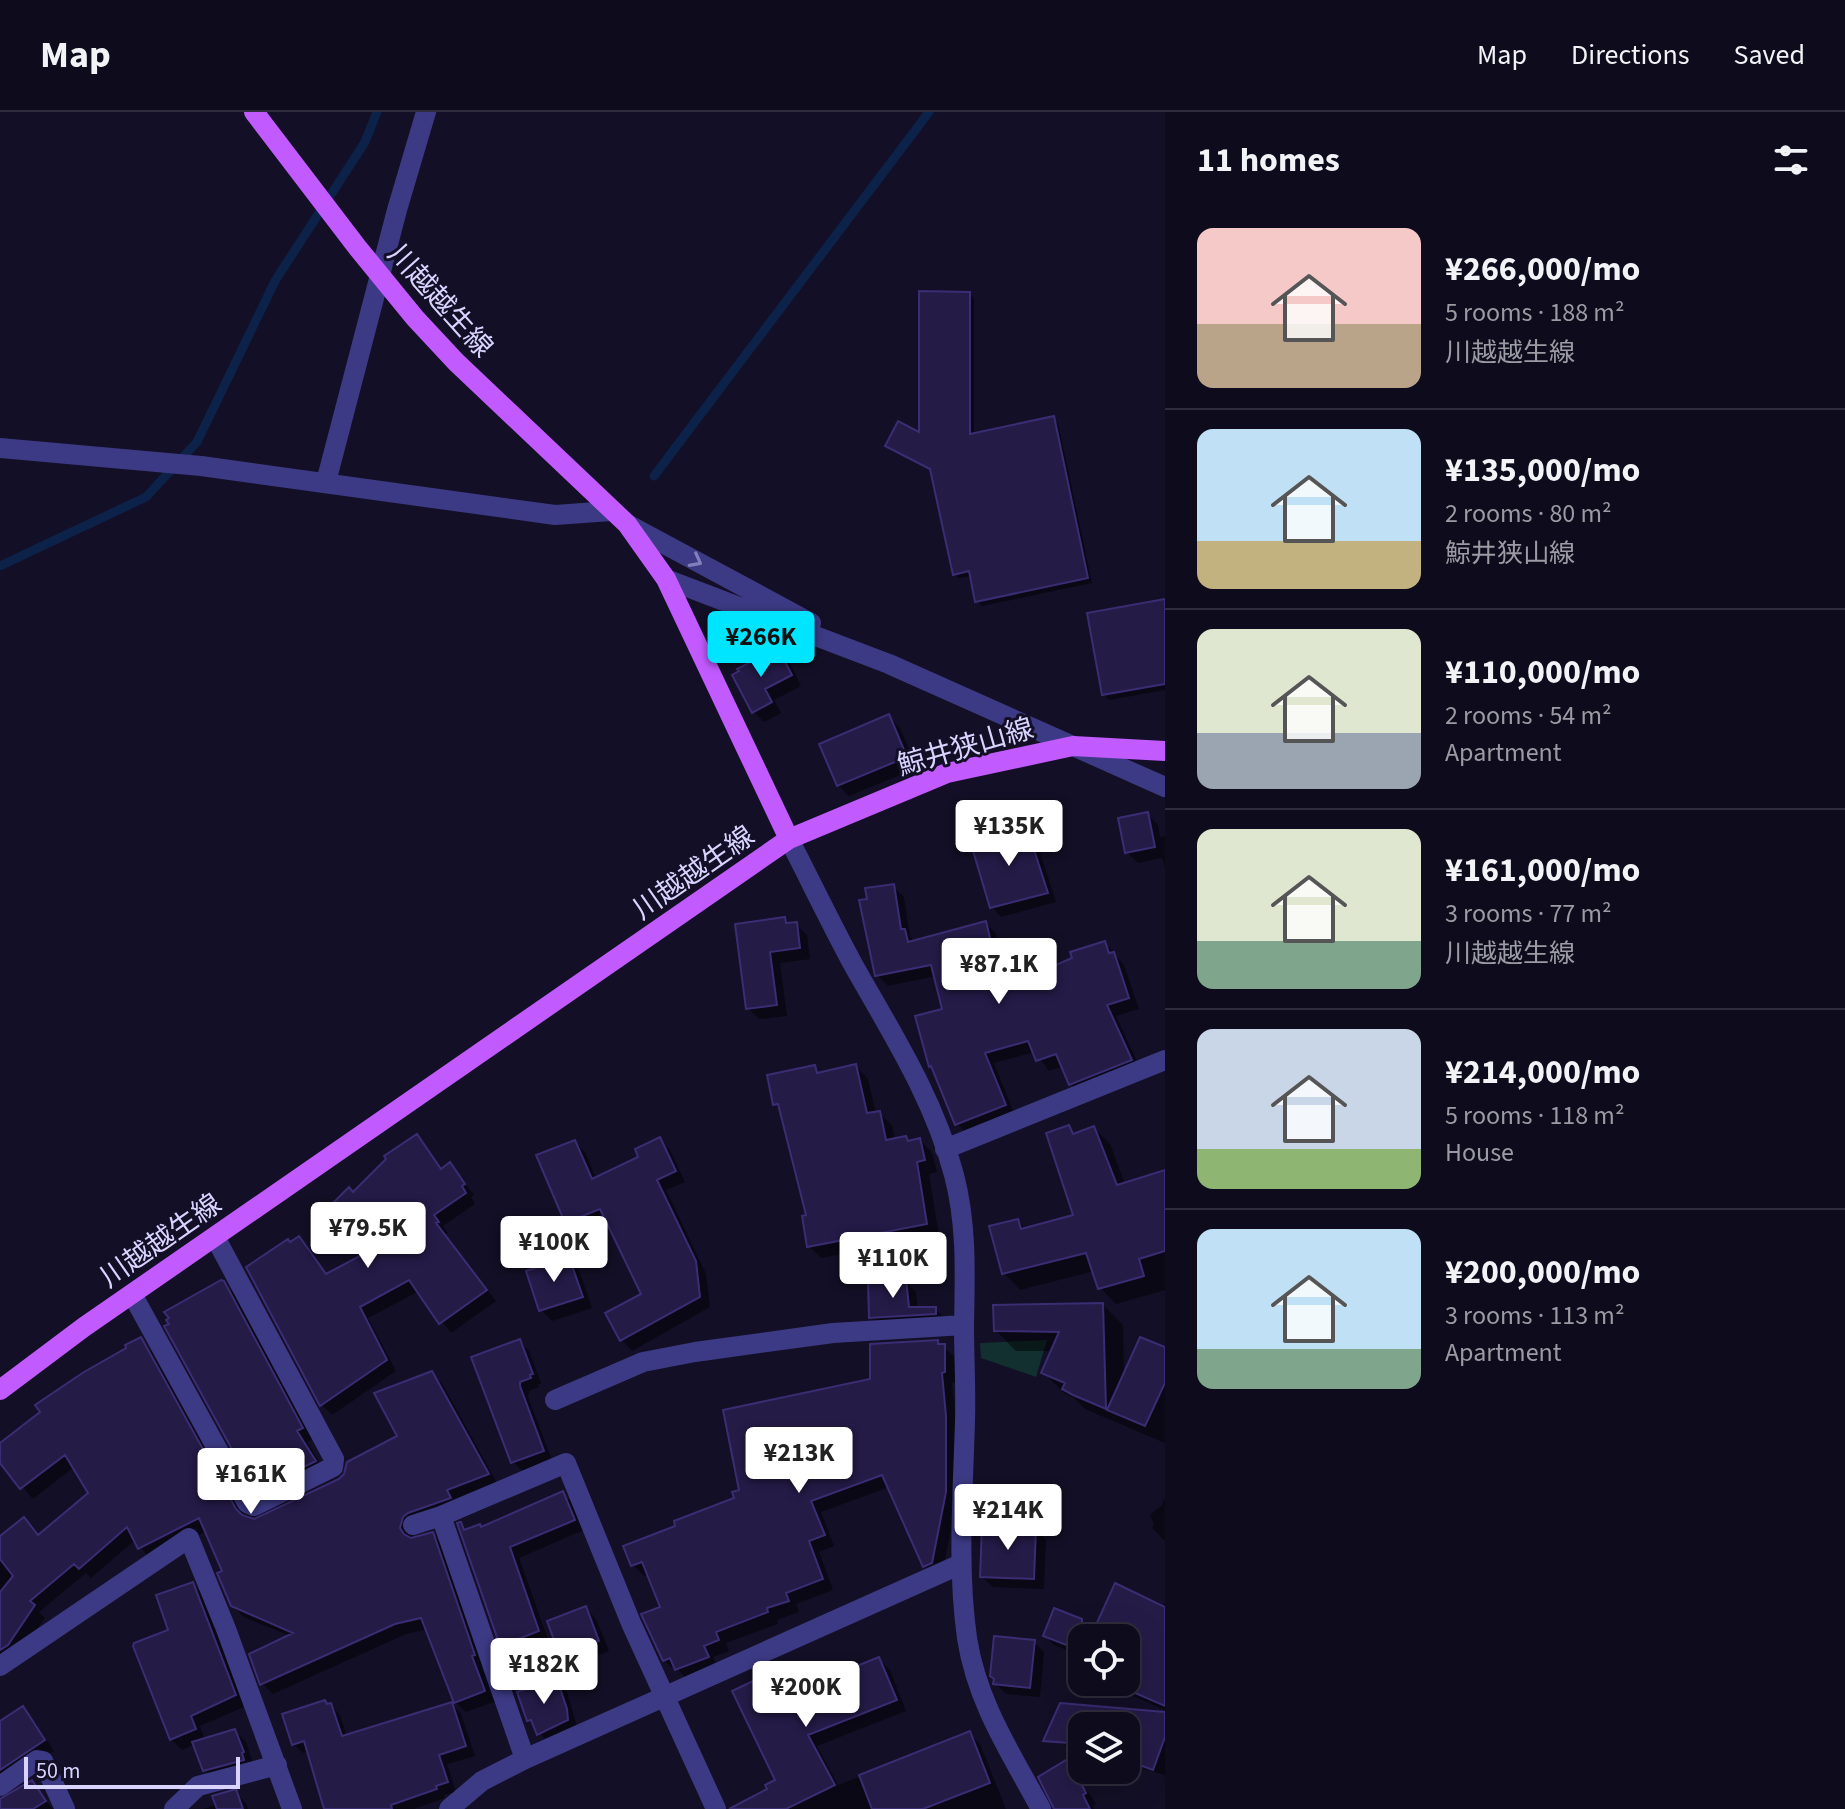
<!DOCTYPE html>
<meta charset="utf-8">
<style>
:root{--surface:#0e0b1c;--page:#171425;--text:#f1f3f6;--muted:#9b9ba3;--line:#2e2b3b;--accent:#00e5ff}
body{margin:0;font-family:"Source Sans 3","Noto Sans JP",sans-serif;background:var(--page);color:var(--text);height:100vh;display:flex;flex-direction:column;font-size:30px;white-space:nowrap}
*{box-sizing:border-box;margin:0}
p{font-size:26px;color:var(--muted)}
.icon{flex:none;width:44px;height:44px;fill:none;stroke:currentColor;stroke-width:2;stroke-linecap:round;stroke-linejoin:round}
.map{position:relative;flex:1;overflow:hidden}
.drawer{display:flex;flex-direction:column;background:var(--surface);width:680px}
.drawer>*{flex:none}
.controls{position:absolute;left:1068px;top:1512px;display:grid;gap:16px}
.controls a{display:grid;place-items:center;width:72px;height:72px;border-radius:16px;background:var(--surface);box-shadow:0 8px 32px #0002,0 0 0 2px var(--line);font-size:40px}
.scale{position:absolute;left:24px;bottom:20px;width:216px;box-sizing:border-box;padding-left:8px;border:4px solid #d9d4ff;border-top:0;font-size:22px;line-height:28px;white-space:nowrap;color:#d9d4ff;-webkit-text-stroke:6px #130f26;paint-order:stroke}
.price{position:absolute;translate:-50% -68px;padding:0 18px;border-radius:8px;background:#fff;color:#222;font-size:26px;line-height:52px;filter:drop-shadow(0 2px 4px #0008)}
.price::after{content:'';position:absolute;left:50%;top:48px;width:24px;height:18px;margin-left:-12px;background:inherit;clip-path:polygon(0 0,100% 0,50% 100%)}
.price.active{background:var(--accent);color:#111}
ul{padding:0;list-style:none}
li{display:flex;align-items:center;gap:24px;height:200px;padding:0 32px}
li+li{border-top:2px solid var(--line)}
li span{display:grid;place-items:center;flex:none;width:224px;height:160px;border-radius:16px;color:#555}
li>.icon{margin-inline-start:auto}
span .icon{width:96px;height:96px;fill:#fffc;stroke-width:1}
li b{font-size:34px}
h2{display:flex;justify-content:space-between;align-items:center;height:96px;padding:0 32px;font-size:34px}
header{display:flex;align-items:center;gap:48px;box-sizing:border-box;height:112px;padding:0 40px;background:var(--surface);border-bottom:2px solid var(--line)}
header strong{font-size:38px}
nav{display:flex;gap:44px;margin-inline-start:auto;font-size:28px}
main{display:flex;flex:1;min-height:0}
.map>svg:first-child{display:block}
</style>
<header>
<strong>Map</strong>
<nav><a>Map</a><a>Directions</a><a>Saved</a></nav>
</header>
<main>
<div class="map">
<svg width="1165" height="1697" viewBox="0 0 1165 1697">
<rect width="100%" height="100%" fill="#130f26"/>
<path fill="#12302f" d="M1047,1228L1036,1265L981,1246L980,1231Z"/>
<path fill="#0007" d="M969,182L974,186V323L1054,307L1058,311L1092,471L982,494L977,489L972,464L959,466L954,462L933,359L887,333L921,323Z
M1165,489V578L1109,588L1104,582Z
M778,539L789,549L801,574L774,588L781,601L764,610L753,599Z
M889,605L900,616L917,656L849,684L838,673Z
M1147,702L1158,713L1160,725L1165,724V755L1162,746L1138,751L1127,740Z
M1027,718L1036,728L1056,790L1001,805L992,795Z
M893,774L904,785L910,825L916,830L986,811L996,822L1007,868L1014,871L1024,868L1105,831L1124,853L1139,897L1116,904L1141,958L1081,982L1071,972L1063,954L1049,959L1035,940L994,951L1015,1004L968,1022L957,1012L935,959L930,954L944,899L936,864L888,874L877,863Z
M784,808L789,812H796L807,823L810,847L780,851L787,904L759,907L748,896L737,814Z
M856,954L868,967L876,1002L879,1001L892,1013L895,1028L905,1026L910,1030L920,1028L932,1041L937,1060L929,1062L939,1124L821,1146L809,1134V1105L782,999L775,992L815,955L821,962Z
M1068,1015L1076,1023L1094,1016L1110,1032L1125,1072L1165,1060V1178L1116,1192L1100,1176L1094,1159L1020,1178L1004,1161L1018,1109L1026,1117L1075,1104Z
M417,1024L443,1058L450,1053L474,1083L471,1085L475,1092L443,1114L448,1121L445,1122L496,1189L451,1221L419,1179L368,1206L396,1259L332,1303L322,1293L249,1156L299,1127L328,1163L374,1139L353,1083Z
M660,1028L670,1038L685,1070L666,1078L706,1162L710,1195L632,1239L622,1228L608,1202L644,1183L608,1108L577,1120L566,1110L575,1030L585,1040L596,1067L641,1046Z
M569,1147L579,1158L592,1196L552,1209L541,1198Z
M905,1169L916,1180L918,1197H935L946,1207L882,1216L871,1205Z
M223,1171L234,1182L312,1327L307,1330L325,1360L267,1388L257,1378Z
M1103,1193L1123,1213L1124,1265L1165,1237V1331L1085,1297L1073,1285L1064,1281L1044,1261L1053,1239H1016L996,1219Z
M140,1228L151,1239L243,1405L255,1409L340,1368L399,1325L432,1262L443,1273L498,1373L413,1416L411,1428L432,1422L443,1433L485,1554L482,1555L494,1590L466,1600L455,1590L428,1517L406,1522L273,1582L262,1571L290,1524L244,1505L232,1493L225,1460L207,1419L150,1447L135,1428L91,1466L86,1461L39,1500L45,1506L21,1540L0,1553V1424L39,1425L90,1381L74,1355L33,1387L0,1348V1333Z
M519,1229L529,1239L541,1271L538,1273L539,1275L529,1279L528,1285L552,1348L523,1359L513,1350Z
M937,1230L955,1245L956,1271H952L957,1317L956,1392L942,1462L936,1465L925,1453L889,1375L821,1400L834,1434L819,1440L833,1478L796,1492L799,1500L777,1508L778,1512L726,1531L729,1539L713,1545L718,1556L688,1568L678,1558L676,1559L664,1548L663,1496L649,1463L644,1464L633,1453L678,1415L736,1387L741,1379L872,1269Z
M562,1381L573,1391L584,1418L519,1446L549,1530L512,1543L501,1533L460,1412L467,1419L482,1417Z
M1165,1386V1429L1152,1416L1154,1412L1150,1403L1161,1394Z
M1035,1418L1046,1428L1044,1477L993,1475L982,1465Z
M192,1472L203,1482L246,1594L200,1614L205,1628L235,1619L246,1630L253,1651L216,1669L205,1658L195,1632L182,1638L171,1627V1519Z
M1165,1491V1598L1102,1570H1126V1526H1082V1544L1054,1533L1045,1524L1055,1499L1097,1515L1162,1496Z
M586,1496L596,1507L609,1539L573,1553L562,1542Z
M1034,1530L1044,1540L1040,1585L1006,1582L996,1572V1568Z
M879,1547L890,1558L906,1599L817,1634L838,1673L970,1622L980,1632L1006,1697H747L778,1669L755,1570L766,1581L771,1591Z
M556,1570L567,1580L578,1618L549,1632L529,1608Z
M452,1592L461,1602L475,1644L447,1652L456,1680L444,1683L445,1686L414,1697H327L309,1639L303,1641L293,1632L331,1593L340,1603L347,1625Z
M1062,1593L1165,1602V1663L1144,1657L1137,1650L1126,1649V1614H1082V1637L1058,1631L1049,1622Z
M23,1597L33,1608L54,1639L3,1674L0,1681V1611Z
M31,1670L53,1697H0V1688Z
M1078,1670L1089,1681L1096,1692L1093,1694L1094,1697H1054Z
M235,1680L246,1691L248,1697H203L218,1692Z"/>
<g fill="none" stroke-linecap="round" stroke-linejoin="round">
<path stroke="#0c2248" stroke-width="9" d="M654,364L929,0
M0,454L146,385L197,330L275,169L365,30L377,0"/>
</g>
<path fill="#241b47" stroke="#3b2d73" stroke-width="2" d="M919,179L970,180V322L1054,304L1088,466L975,490L969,459L953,463L930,357L885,334L898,309L919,320Z
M1165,487V572L1102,583L1087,501Z
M778,536L792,563L765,577L772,590L752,601L732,563L739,559L737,557Z
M889,602L907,645L837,674L819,632Z
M1148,700L1155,735L1125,741L1118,706Z
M1027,716L1048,781L990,796L971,732Z
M894,772L901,817H905L908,830L986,809L1000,869L1010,865L1013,869L1024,867L1072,846L1070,840L1105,829L1109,841L1114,840L1129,886L1107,893L1132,948L1069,973L1056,942L1036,949L1028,929L985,941L1006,993L955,1013L931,954L929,955L915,904L942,897L931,853L875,864L859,788L867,787L865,776Z
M785,805L786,811L797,810L800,836L770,840L777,893L746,897L735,812Z
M856,952L867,1001L880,999L886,1028L906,1024L908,1029L920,1026L925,1048L917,1050L927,1112L807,1135L802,1104L806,1103L778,992L773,993L767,963L815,953L817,961Z
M1069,1013L1073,1022L1094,1014L1117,1073L1165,1058V1139L1139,1147L1144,1164L1098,1177L1086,1141L1002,1162L989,1114L1018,1107L1021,1117L1073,1103L1046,1021Z
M417,1022L441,1057L450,1050L465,1072L462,1074L466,1081L434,1103L439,1110L436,1111L487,1178L439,1212L409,1168L360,1195L387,1248L320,1294L246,1155L288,1127L290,1130L299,1124L326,1162L371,1138L329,1095L349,1075L353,1080L386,1047L384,1044Z
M660,1025L676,1059L657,1068L696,1149L700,1185L620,1229L605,1201L641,1182L600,1097L565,1111L536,1043L575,1028L592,1067L638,1045L635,1037Z
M569,1145L583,1185L539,1199L526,1159Z
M906,1167L909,1195H936V1202L869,1206L868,1170Z
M221,1168L224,1169L303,1316L297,1319L316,1349L255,1379L164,1214L169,1212L166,1208L169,1206L164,1200Z
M1103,1191L1106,1297L1073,1283L1062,1277L1065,1271L1041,1261L1059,1220L994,1219L993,1193Z
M141,1225L236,1397L242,1403L254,1407L339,1367L344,1362L347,1350L397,1324L374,1281L432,1259L489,1362L447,1378L451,1386L408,1401L403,1405L400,1416L404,1422L411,1426L433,1420L475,1543L472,1544L485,1579L454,1591L421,1506L395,1512L260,1573L249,1542L293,1521L231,1494L217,1461L222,1459L199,1406L138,1437L127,1415L79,1457L74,1452L30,1489L35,1493L8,1533L0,1538V1480L13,1464L0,1447V1424L24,1405L38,1423L88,1381L65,1343L20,1377L0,1351V1331L40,1300L35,1293L84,1260L126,1236L125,1233Z
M1140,1225L1165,1235V1271L1145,1314L1107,1298Z
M520,1227L533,1262L530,1263L531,1266L520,1270V1274L544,1339L511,1351L471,1245Z
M938,1228V1232H945V1260L942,1261L946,1304V1380L932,1451L923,1455L882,1363L811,1389L825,1423L809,1429L823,1467L786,1481L789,1489L767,1496L768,1500L716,1520L719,1528L704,1534L709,1545L675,1558L670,1546L663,1549L641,1502L660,1495L642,1450L631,1454L623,1434L675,1414L674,1409L734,1386L732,1380L739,1378L723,1298L870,1267V1232Z
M563,1379L575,1408L510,1435L539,1519L500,1534L457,1411L461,1410L464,1418L480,1412L481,1415Z
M982,1414L1036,1416L1034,1467L980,1465Z
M193,1470L236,1583L191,1604L196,1617L170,1628L133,1534L134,1531L168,1518L156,1483Z
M1115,1471L1165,1495V1594L1126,1577V1526H1090Z
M586,1494L599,1529L560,1544L547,1509Z
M1054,1496L1082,1507V1539L1043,1524Z
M994,1524L1035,1528L1030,1576L993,1572L994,1567L990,1564Z
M879,1545L897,1588L808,1623L835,1673L786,1697H729L767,1677L765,1673L775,1668L732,1579L755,1568L767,1590Z
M557,1567L567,1597L568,1608L537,1623L531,1608L527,1609L517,1580Z
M325,1588L327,1592L331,1591L342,1624L452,1590L466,1634L439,1643L448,1670L436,1674L437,1677L391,1693L392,1697H324L304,1629L292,1633L282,1602Z
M1060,1591L1165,1600V1625L1153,1658L1131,1650L1135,1639L1126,1635V1614H1082V1632L1043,1629Z
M23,1594L45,1628L0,1658V1609Z
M235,1617L244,1640L242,1641L244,1648L203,1659L192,1630Z
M970,1619L990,1671L923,1697H872L859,1663Z
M1068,1647L1086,1681L1083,1683L1090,1697H1054L1038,1665Z
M32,1668L46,1689L33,1697H0V1687Z
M236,1677L243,1697H217L212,1684Z"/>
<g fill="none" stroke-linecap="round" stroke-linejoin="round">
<path stroke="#3d3a85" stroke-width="20" d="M0,336L201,354L555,403L611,399
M326,370L397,98L426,0
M627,412L811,511
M666,467L889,552L1165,675
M789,727C811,770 832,814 855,856C893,923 934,987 954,1063C967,1112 965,1162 964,1213C964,1245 966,1277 965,1309C963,1381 957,1455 967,1526C977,1591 1011,1641 1041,1697
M945,1037L1165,948
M132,1182L247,1391L254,1394L333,1355L334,1347L215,1125
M555,1288L643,1250L695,1240L833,1221L964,1213
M441,1404L525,1647
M413,1413L441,1404L566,1351L631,1511L716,1697
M0,1554L189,1426L226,1517L292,1697
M0,1674L37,1648L43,1649L65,1697
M174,1697L198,1674L277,1653
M449,1697L482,1669L525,1647L961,1452"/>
<path stroke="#c25bff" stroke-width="20" d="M789,727L947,661L1073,634L1165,639
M0,1278L84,1215L789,727L666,467L627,412L456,250L415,206L357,135L254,0"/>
</g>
<defs><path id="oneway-chevron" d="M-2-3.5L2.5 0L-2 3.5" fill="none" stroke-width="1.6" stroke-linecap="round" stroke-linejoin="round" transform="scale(2)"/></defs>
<use stroke="#837fbc" href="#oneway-chevron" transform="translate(696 449) rotate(28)"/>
<g text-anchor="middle" stroke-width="6" stroke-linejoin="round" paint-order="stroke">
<g font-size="28" fill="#d9d4ff" stroke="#130f26">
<text transform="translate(441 188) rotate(48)" y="10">川越越生線</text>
<text transform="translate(965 634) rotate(-16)" y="10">鯨井狭山線</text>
<text transform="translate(693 760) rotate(-35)" y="10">川越越生線</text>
<text transform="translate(160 1128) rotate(-35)" y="10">川越越生線</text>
</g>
</g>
</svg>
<div class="controls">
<a><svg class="icon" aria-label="locate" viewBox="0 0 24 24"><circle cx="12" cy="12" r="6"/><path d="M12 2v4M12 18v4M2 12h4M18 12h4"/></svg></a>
<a><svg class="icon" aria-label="layers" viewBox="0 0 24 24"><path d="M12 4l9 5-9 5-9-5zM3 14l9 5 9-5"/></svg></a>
</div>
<div class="scale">50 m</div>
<b class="price active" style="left:761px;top:567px">¥266K</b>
<b class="price" style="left:1009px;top:756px">¥135K</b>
<b class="price" style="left:999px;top:894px">¥87.1K</b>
<b class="price" style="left:368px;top:1158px">¥79.5K</b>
<b class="price" style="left:554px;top:1172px">¥100K</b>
<b class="price" style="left:893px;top:1188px">¥110K</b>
<b class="price" style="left:799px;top:1383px">¥213K</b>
<b class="price" style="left:251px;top:1404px">¥161K</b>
<b class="price" style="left:1008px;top:1440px">¥214K</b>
<b class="price" style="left:544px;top:1594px">¥182K</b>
<b class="price" style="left:806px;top:1617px">¥200K</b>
</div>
<section class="drawer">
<h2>11 homes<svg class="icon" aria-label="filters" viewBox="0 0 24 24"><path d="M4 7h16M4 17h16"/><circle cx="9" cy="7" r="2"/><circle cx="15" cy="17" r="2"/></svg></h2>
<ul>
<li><span style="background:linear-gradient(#f6c9c9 60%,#b9a48a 0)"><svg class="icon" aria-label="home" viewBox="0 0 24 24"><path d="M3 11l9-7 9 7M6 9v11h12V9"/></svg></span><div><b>¥266,000/mo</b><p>5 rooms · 188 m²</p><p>川越越生線</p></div></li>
<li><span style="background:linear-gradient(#bfe0f5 70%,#c2b280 0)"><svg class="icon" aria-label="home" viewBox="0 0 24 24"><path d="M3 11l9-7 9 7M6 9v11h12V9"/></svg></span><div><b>¥135,000/mo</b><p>2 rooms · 80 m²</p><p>鯨井狭山線</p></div></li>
<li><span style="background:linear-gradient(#dfe7d0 65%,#9aa5b1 0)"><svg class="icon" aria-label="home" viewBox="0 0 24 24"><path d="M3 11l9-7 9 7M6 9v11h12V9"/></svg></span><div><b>¥110,000/mo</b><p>2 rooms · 54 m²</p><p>Apartment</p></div></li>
<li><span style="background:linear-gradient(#dfe7d0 70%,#7fa58c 0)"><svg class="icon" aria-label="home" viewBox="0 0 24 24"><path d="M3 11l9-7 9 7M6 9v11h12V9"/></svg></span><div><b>¥161,000/mo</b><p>3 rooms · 77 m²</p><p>川越越生線</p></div></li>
<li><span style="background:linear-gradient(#c9d6e8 75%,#8fb573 0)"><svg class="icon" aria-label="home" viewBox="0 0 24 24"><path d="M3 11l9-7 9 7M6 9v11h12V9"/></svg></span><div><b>¥214,000/mo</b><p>5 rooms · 118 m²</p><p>House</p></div></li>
<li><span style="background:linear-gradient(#bfe0f5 75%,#7fa58c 0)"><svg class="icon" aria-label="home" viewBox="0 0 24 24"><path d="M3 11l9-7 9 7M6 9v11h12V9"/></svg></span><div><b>¥200,000/mo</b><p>3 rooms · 113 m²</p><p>Apartment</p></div></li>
</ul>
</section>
</main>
